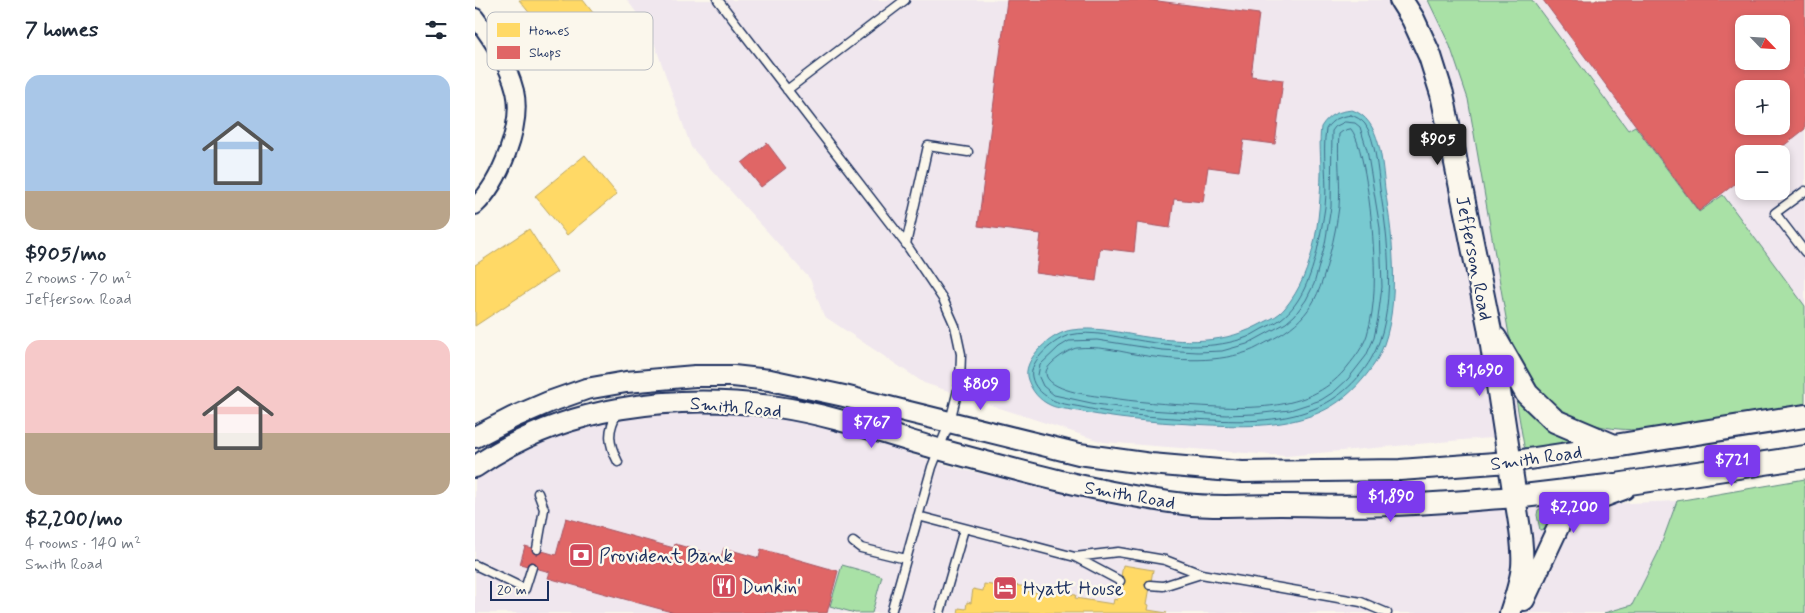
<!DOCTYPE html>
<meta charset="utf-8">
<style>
:root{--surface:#fff;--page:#f6f6f7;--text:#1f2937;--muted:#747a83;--accent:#7c3aed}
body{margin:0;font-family:Mynerve,sans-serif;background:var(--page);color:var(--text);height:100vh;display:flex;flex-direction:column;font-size:19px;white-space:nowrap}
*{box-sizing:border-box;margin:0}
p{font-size:16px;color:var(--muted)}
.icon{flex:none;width:28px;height:28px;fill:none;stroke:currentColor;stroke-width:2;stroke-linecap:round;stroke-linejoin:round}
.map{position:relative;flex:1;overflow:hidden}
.drawer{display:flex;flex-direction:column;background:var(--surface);width:475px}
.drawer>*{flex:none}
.needle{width:32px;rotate:115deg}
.fabs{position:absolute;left:1260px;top:15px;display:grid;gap:10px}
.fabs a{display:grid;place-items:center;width:55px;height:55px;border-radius:10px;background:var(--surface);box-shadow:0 2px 8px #0003;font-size:25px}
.scale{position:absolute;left:15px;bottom:12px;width:59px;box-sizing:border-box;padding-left:5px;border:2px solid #1b2f5e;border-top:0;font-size:14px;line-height:18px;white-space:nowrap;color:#1b2f5e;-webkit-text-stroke:4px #fbf7ec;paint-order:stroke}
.price{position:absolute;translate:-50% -42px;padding:0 11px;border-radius:5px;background:var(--accent);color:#fff;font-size:16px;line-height:32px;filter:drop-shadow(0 1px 2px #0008)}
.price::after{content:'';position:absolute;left:50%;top:30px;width:15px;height:11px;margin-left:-8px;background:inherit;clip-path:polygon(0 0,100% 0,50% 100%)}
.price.on{background:#222;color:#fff}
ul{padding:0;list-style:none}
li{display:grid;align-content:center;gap:10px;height:265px;padding:0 25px}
li span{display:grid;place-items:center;height:155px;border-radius:15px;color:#555}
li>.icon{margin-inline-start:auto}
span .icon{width:90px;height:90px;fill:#fffc;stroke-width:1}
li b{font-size:21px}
h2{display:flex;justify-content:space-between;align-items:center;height:60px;padding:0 25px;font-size:21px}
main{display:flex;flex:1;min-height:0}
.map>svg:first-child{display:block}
</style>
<main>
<section class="drawer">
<h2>7 homes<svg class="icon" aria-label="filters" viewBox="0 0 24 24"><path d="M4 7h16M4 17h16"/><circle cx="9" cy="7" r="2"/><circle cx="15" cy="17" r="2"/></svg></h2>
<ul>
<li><span style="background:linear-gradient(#a9c7e8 75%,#b9a48a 0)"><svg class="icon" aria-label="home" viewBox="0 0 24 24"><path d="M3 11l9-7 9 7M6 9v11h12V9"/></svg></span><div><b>$905/mo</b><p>2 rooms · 70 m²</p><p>Jefferson Road</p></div></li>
<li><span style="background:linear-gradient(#f6c9c9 60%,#b9a48a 0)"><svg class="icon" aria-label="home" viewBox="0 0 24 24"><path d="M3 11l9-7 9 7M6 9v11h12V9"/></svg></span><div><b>$2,200/mo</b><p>4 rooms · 140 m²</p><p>Smith Road</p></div></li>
</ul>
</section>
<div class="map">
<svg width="1330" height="613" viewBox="0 0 1330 613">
<rect width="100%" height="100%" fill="#fbf7ec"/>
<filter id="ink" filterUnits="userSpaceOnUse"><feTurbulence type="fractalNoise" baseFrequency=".02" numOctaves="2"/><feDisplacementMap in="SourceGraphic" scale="10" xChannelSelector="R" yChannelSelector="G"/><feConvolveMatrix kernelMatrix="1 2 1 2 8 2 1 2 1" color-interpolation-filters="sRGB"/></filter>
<g filter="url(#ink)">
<path fill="#f0e7ee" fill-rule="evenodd" d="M152,0H1330V405L1175,429L1155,431L1138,430L987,440L811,456L628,442L449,383L349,316L335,279L216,147L175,31ZM1269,24H1306V61H1269ZM1269,89H1306V126H1269ZM1269,154H1306V191H1269Z
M246,408L315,417L397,437L440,456L481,468L638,504L744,514L1010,509L1202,501L1183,553L1157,605L1129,613H0V475L17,463L73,437L123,420L183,409Z"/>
<path fill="#a9e1a6" stroke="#628882" d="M953,0H1057L1153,130L1160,126L1224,212L1248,195L1330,306V405L1175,429C1103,435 1058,402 1034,335L993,99L975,46Z
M1045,398L1096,439L1095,443L1052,450L1049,446L1041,399Z
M1330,479V613H1129L1157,605L1183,553L1202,501Z
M1085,505V508L1070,529L1065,530L1062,515L1063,510L1068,507Z
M367,565L407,576L397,613H380L355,606Z"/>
<path fill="#78c9d0" stroke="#538ba2" d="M877,110C906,119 907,163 910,189C918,238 928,319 900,363C884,387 863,407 835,416C797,429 756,426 716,424C678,422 640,419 603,411C594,409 583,409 575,405C564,400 557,391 553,380C545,360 578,332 597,330C618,327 638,331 659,335C700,342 743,346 782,326C791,321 803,317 810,308C840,272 845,218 846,173C846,157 844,142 846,127C854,114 862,112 877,110Z"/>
<path fill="#ffd966" stroke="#bba664" d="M44,0H108L122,18L83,49Z
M110,155L142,194L92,235L60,196Z
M54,229L82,272L0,326V265Z
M648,565L678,570L672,604L674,605L673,610L692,613H483L484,608L491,609L492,602L496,603L498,589L508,591L509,584L532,587V584L552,587V591L580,595V592L601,595L600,598L638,604L639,599L642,600Z"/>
<path fill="#e06666" stroke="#a55664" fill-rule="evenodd" d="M532,0H675L784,14L776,76L808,80L800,144L769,140L764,171L733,167L728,202L699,199L695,228L662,223L659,252L625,248L621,281L561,273L566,234L503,226Z
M1068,0H1330V129L1298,154H1269V177L1224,211ZM1269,24H1306V61H1269ZM1269,89H1306V126H1269Z
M292,143L311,168L286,187L267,163Z
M91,518L199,548L200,544L246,557L249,548L284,558L286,549L363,571L352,613H200L73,578L75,572L45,564L50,546L81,555Z"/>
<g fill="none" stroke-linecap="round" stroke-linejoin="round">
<path stroke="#406d8c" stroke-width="1" d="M876,115C881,117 886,119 890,124C900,138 903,171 905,189C913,238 923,314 896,359C882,383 860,402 833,411C796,424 756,421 717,419C680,417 642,415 606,407C596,405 583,404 574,398C566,393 559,387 557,377C553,361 581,338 595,335C617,330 640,337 662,340C696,346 733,350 767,339C774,337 780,333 787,329C793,326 801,323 806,319C827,303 836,275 842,251C845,237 848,221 850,207C853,181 847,154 851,129C857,119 865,117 876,115Z
M870,122L880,123L885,127L892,150L905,228L907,287L903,318L899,338L891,356L873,379L860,391L846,400L815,410L779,414L751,415L658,409L621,404L579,395L568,386L563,375L565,365L584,347L594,341L622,340L687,350L723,352L747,351L772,344L811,323L820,315L831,300L839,284L850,244L856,207L857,131L860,127Z
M876,129C889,144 897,219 898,241C900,272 901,305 892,335C888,347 881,356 873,366C838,412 777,409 724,406C692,404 661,402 630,397C617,396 571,390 571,373C570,365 594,349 602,348C621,346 640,350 659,354C696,360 736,364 772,352C781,349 788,344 796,340C836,319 845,295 855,253C859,238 862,222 864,207C866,183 862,158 864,134L868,131Z"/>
<defs>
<path id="service" d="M243,0L431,244L468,299L480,326L486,354L485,382L475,421L457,467L416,613
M312,90L430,0
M1330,191L1300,213L1330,252
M431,244L453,146L493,152
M143,412C132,430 133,443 143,462
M443,516L600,557L645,581
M378,542L386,548L431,559
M62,549L69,509L63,493
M600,557L643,552L690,560L726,574L886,602L912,613
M0,565L50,589L57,567
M675,585L688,586L726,574
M465,613L489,529"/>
<path id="minor" d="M0,17C17,40 33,63 40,91C48,125 25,183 0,206"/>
<path id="tertiary" d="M0,437L39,417L74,402L111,389L151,382L220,376H258L295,380L369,396L604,454L676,464L767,472L925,470L1034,462L1139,446
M0,467C87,406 200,392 303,407C357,415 410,434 463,449C544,471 625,493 709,504C741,508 773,505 805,505C842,505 880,507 917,505C958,504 999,500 1040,497C1043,519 1049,544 1047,567C1045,583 1040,598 1035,613
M1049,600L1087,519L1109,504L1149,489"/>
<path id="secondary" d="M926,0L938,19L955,56L967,94L1014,326L1040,497L1141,485L1330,457
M1020,338L1052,394L1080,421L1139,446L1330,416"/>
</defs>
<use href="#service" stroke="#1b2f5e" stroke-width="11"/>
<use href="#minor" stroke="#1b2f5e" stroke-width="20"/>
<use href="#tertiary" stroke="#1b2f5e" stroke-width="24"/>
<use href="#secondary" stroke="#1b2f5e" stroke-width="26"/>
<use href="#service" stroke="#fbf7ec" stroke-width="8"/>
<use href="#minor" stroke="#fbf7ec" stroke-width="16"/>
<use href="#tertiary" stroke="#fbf7ec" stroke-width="20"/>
<use href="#secondary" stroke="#fbf7ec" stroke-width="22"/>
</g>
</g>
<defs>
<symbol id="bank-square" viewBox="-11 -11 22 22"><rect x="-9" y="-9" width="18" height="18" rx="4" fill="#d1495b" stroke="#fbf7ec"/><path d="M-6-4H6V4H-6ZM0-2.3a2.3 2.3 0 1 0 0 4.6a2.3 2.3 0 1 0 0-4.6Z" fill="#fff"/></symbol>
<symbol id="restaurant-square" viewBox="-11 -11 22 22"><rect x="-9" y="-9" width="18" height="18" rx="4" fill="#d1495b" stroke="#fbf7ec"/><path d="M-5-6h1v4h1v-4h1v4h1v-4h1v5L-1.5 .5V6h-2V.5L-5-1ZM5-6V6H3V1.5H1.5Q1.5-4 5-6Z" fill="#fff"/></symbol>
<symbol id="hotel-square" viewBox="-11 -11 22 22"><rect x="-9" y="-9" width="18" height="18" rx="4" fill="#d1495b" stroke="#fbf7ec"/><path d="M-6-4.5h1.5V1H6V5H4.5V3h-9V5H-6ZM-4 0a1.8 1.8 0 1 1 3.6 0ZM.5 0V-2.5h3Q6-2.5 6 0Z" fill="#fff"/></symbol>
</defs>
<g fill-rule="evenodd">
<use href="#bank-square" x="92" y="541" width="28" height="28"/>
<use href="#restaurant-square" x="235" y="572" width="28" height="28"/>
<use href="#hotel-square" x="516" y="574" width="28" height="28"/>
</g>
<g text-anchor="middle" stroke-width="5" stroke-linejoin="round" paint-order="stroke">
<g font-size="19" fill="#1b2f5e" stroke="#fbf7ec">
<text transform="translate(1000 258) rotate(79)" y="7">Jefferson Road</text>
<text transform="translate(261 406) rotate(5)" y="7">Smith Road</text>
<text transform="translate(1061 457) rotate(-8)" y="7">Smith Road</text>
<text transform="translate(655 494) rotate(10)" y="7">Smith Road</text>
</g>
<g font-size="19" fill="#1b2f5e" stroke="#fbf7ec" text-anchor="start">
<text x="124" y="562">Provident Bank</text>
<text x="266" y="593">Dunkin'</text>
<text x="548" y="595">Hyatt House</text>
</g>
</g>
<rect x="12" y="12" width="166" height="58" rx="8" fill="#fbf7ec" stroke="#b8bbc1" stroke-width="1"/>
<rect x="22" y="23" width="23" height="14" fill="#ffd966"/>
<rect x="22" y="46" width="23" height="13" fill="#e06666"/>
<g font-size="14" fill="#1b2f5e">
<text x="54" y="35">Homes</text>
<text x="54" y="57">Shops</text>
</g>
</svg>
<div class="fabs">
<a><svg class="needle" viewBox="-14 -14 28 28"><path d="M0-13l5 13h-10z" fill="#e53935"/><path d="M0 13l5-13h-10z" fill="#747a83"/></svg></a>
<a>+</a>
<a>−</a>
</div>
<div class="scale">20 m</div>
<b class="price on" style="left:963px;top:166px">$905</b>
<b class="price" style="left:1005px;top:397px">$1,690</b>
<b class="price" style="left:506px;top:411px">$809</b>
<b class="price" style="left:397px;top:449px">$767</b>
<b class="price" style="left:1257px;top:487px">$721</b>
<b class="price" style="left:916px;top:523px">$1,890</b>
<b class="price" style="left:1099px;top:534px">$2,200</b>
</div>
</main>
